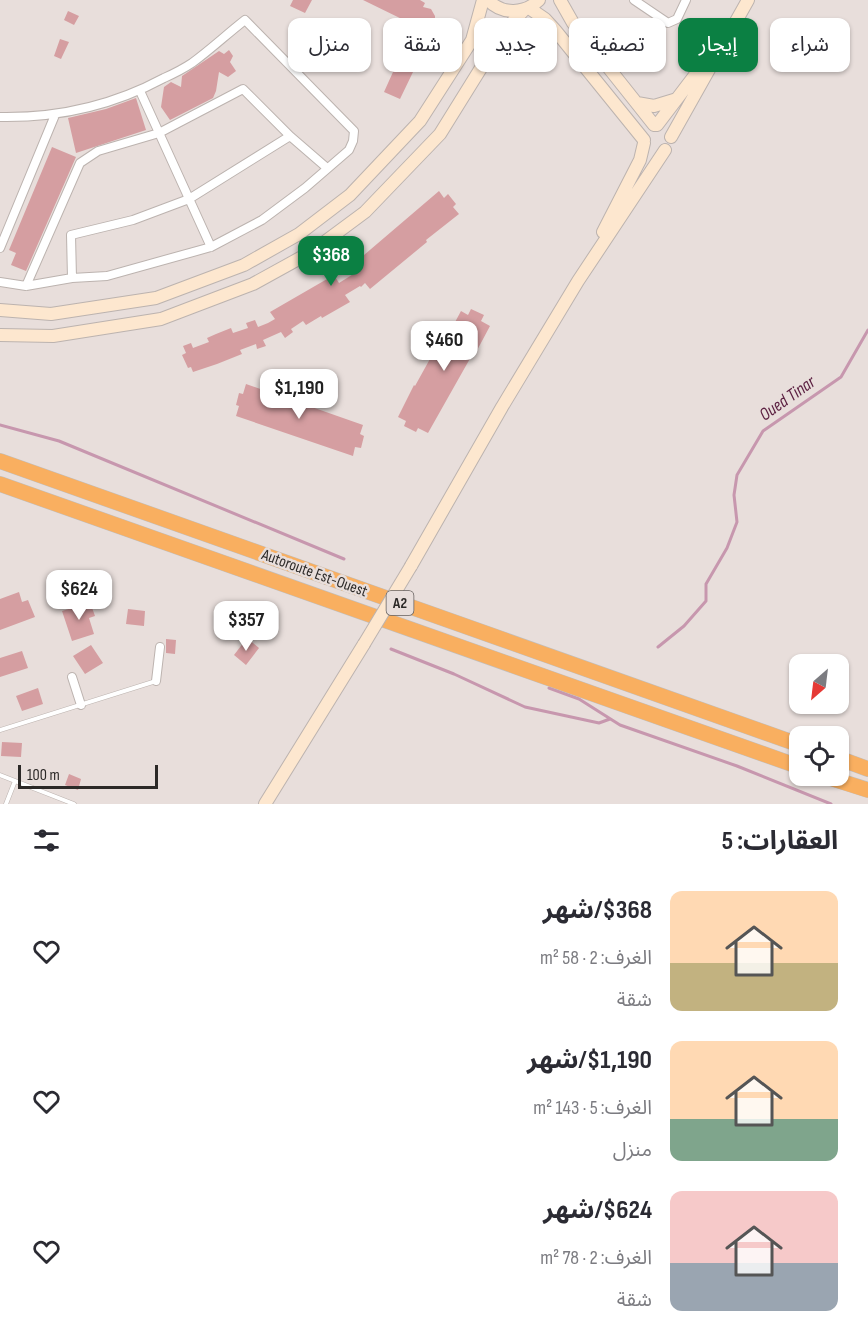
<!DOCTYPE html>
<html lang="ar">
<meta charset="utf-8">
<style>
:root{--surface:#fff;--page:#f7f7f7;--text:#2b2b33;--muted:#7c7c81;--accent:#0b8043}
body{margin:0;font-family:"Sofia Sans Condensed","Noto Sans Arabic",sans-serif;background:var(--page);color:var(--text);direction:rtl;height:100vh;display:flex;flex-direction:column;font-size:22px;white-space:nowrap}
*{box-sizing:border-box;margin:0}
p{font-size:20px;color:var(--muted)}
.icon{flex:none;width:33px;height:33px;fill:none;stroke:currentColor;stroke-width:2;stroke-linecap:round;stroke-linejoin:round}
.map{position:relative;height:804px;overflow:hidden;direction:ltr}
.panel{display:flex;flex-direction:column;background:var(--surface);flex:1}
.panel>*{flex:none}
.guide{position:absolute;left:18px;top:18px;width:832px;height:54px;direction:rtl;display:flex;gap:12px}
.needle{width:39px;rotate:208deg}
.fabs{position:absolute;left:789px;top:654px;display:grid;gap:12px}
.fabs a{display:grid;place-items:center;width:60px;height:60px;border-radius:12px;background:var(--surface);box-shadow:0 2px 4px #0004;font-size:30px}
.scale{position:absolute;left:18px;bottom:15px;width:140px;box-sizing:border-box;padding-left:6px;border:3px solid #2c2927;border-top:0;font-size:16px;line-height:21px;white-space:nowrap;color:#2c2927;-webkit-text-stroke:4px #e8dedb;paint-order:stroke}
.price{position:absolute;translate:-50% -51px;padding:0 14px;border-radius:12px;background:#fff;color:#222;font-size:20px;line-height:39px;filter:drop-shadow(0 2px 3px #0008)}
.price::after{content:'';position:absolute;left:50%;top:36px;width:18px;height:14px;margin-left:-9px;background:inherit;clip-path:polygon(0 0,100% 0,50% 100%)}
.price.selected{background:var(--accent);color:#fff}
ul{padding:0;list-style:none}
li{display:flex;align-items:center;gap:18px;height:150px;padding:0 30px}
li span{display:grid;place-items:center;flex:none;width:168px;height:120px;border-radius:12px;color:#555}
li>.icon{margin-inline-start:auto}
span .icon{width:72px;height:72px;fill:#fffc;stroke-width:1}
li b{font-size:26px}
h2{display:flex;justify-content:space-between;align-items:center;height:72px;padding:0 30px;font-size:26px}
.chip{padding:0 21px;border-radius:12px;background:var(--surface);box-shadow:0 2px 4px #0004;font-size:21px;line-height:54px}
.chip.selected{background:var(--accent);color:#fff}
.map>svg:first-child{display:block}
</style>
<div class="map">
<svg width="868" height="804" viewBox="0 0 868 804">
<rect width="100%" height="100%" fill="#e8dedb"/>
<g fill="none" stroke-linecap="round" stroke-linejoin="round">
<path stroke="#c797ae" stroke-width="3" d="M0,425L59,441L344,559
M658,647L684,626L706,601V584L727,548L737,522L734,495L737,475L763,431L841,377L868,330
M391,649L454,674L525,707L599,723L610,719
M549,688L579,699L620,725L737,766L831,804"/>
</g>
<path fill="#d59ea1" d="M293,0H312L305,13L290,6Z
M363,0H420L425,3L423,7L431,9L435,16V23L432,28L439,31L431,48L426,45L400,99L384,92L393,72L390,71L406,37L404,36L410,23Z
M68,11L79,16L74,25L64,20Z
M60,39L69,42L61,59L54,56Z
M229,50L233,56L230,62L236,71L228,77L219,72L216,91L213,98L170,120L161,107L164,87L171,82L181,87L182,76L219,51L224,54Z
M136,98L146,130L76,153L68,118L106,109Z
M52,147L76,157L26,271L11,265L16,253L9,250Z
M439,191L444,198L448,194L456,204L453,207L459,214L426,240L427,242L370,289L365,283L361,287L360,286L345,295L350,302L322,318L321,316L306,325L303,321L291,329L293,332L285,338L281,332L263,340L266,346L257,349L256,344L240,350L242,354L217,364L193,372L191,367L188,368L182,355L186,353L183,346L191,343L193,348L209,342L207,338L216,334L231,328L233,333L248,328L246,323L255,320L258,327L268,323L275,319L270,312L334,275L339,283L355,273L350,267Z
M471,309L484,315L481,321L490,326L474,356L472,355L428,433L418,428L416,432L404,426L406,421L398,417L414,385L415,386L436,348L440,350L461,311L468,315Z
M246,384L363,425L360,434L364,436L361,448L355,447L353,456L236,416L239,406L236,405L239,393L243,394Z
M19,592L22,602L28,600L35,617L0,630V599Z
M90,602L95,616L89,618L94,634L72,641L62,611Z
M128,609L145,611L144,626L126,624Z
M247,638L259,648L246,665L234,655Z
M166,639L176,640L175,654L166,653Z
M91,645L103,663L85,674L73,656Z
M22,651L28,668L0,677V658Z
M38,688L43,704L22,711L16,696Z
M2,742L22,743L21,757L1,756Z
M69,774L81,779L78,790L65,785Z"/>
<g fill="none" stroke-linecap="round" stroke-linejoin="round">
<defs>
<path id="service" d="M0,730L156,681
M0,775L74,804
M6,804L15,781"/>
<path id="minor" d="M634,0L668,23L677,19L686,0
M140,91L211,247
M0,117C58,118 112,106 164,78C173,74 183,69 192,63C210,50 227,34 245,20L354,131L353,141L349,150L305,188L262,220L211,247L107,276L72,278L26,286L0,282
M0,248L55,115
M72,278L71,235L133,220L189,199L290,136L327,168
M26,286L80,163L98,151L159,133L243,89L290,136
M72,677L81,705
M156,681L160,647"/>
<path id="secondary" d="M488,0C502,15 525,14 539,0
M560,0L573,23L654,125
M529,8L545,19L555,30L644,140
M637,103L654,106L677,99
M657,125L705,62
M671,137L748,0
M603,232L640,160L644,143
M0,310L51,314L156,298L244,265L299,234L350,195L420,121L472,40L483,0
M0,335L53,336L161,319L253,284L311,252L365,212L440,134L504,31L525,9
M411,566L502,407L578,281L665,150
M265,804L364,644"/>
<path id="motorway" d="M0,461L800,745
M0,484L800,767
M838,758L868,769
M824,776L868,790"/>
</defs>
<use href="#service" stroke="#bcb3af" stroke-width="5"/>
<use href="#minor" stroke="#bcb3af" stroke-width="10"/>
<use href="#secondary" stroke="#bcb3af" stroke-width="14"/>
<use href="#motorway" stroke="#c0bfbe" stroke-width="16"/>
<use href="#service" stroke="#fff" stroke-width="4"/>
<use href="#minor" stroke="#fff" stroke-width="8"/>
<use href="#secondary" stroke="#fde7cf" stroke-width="12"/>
<use href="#motorway" stroke="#f9af60" stroke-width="15"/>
<defs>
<path id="secondary-bridge" d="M364,644L411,566"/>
</defs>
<use href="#secondary-bridge" stroke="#bcb3af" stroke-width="14" stroke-linecap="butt"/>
<use href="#secondary-bridge" stroke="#fde7cf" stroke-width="12"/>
</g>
<g text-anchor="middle" stroke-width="5" stroke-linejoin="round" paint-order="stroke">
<rect fill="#e8dedb" stroke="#645f5d" stroke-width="1.5" x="386.5" y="591" width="27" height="24" rx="4.5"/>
<g font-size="15" font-weight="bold" fill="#2c2927">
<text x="400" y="608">A2</text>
</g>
<g font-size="16" fill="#2c2927" stroke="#e8dedb">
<text transform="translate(315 572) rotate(20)" y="6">Autoroute Est-Ouest</text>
</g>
<g font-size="18" font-style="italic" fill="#5d2243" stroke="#e8dedb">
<text transform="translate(787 398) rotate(-35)" y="6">Oued Tinar</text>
</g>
</g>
</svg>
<div class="fabs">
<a><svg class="needle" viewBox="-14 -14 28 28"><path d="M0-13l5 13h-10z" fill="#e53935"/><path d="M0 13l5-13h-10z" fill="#7c7c81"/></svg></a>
<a><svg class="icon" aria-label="locate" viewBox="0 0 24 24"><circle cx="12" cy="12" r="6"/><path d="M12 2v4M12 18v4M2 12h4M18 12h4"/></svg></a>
</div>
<div class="scale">100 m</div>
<b class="price selected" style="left:331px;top:287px">$368</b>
<b class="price" style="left:444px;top:372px">$460</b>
<b class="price" style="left:299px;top:420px">$1,190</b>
<b class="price" style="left:79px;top:621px">$624</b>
<b class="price" style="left:246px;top:652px">$357</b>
<div class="guide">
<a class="chip">شراء</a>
<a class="chip selected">إيجار</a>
<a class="chip">تصفية</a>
<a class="chip">جديد</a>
<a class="chip">شقة</a>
<a class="chip">منزل</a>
</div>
</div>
<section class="panel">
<h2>العقارات: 5<svg class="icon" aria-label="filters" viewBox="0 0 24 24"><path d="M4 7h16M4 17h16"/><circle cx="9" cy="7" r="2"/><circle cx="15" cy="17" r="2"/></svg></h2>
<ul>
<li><span style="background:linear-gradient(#ffd9b3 60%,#c2b280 0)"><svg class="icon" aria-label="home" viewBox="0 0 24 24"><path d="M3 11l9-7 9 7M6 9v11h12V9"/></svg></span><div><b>$368/شهر</b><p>الغرف: 2 · 58 m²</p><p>شقة</p></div><svg class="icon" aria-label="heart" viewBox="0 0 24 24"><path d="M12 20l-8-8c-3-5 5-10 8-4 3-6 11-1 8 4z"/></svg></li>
<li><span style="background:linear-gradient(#ffd9b3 65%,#7fa58c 0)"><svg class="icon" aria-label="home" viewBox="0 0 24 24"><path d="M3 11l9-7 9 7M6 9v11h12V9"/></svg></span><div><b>$1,190/شهر</b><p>الغرف: 5 · 143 m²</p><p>منزل</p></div><svg class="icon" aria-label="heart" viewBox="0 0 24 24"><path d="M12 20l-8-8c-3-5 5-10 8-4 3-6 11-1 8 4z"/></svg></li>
<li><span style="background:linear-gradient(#f6c9c9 60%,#9aa5b1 0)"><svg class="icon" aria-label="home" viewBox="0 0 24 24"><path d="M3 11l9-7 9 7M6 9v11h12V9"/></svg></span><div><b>$624/شهر</b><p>الغرف: 2 · 78 m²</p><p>شقة</p></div><svg class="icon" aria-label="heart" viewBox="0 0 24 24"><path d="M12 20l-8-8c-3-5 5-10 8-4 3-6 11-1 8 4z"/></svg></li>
</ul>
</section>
